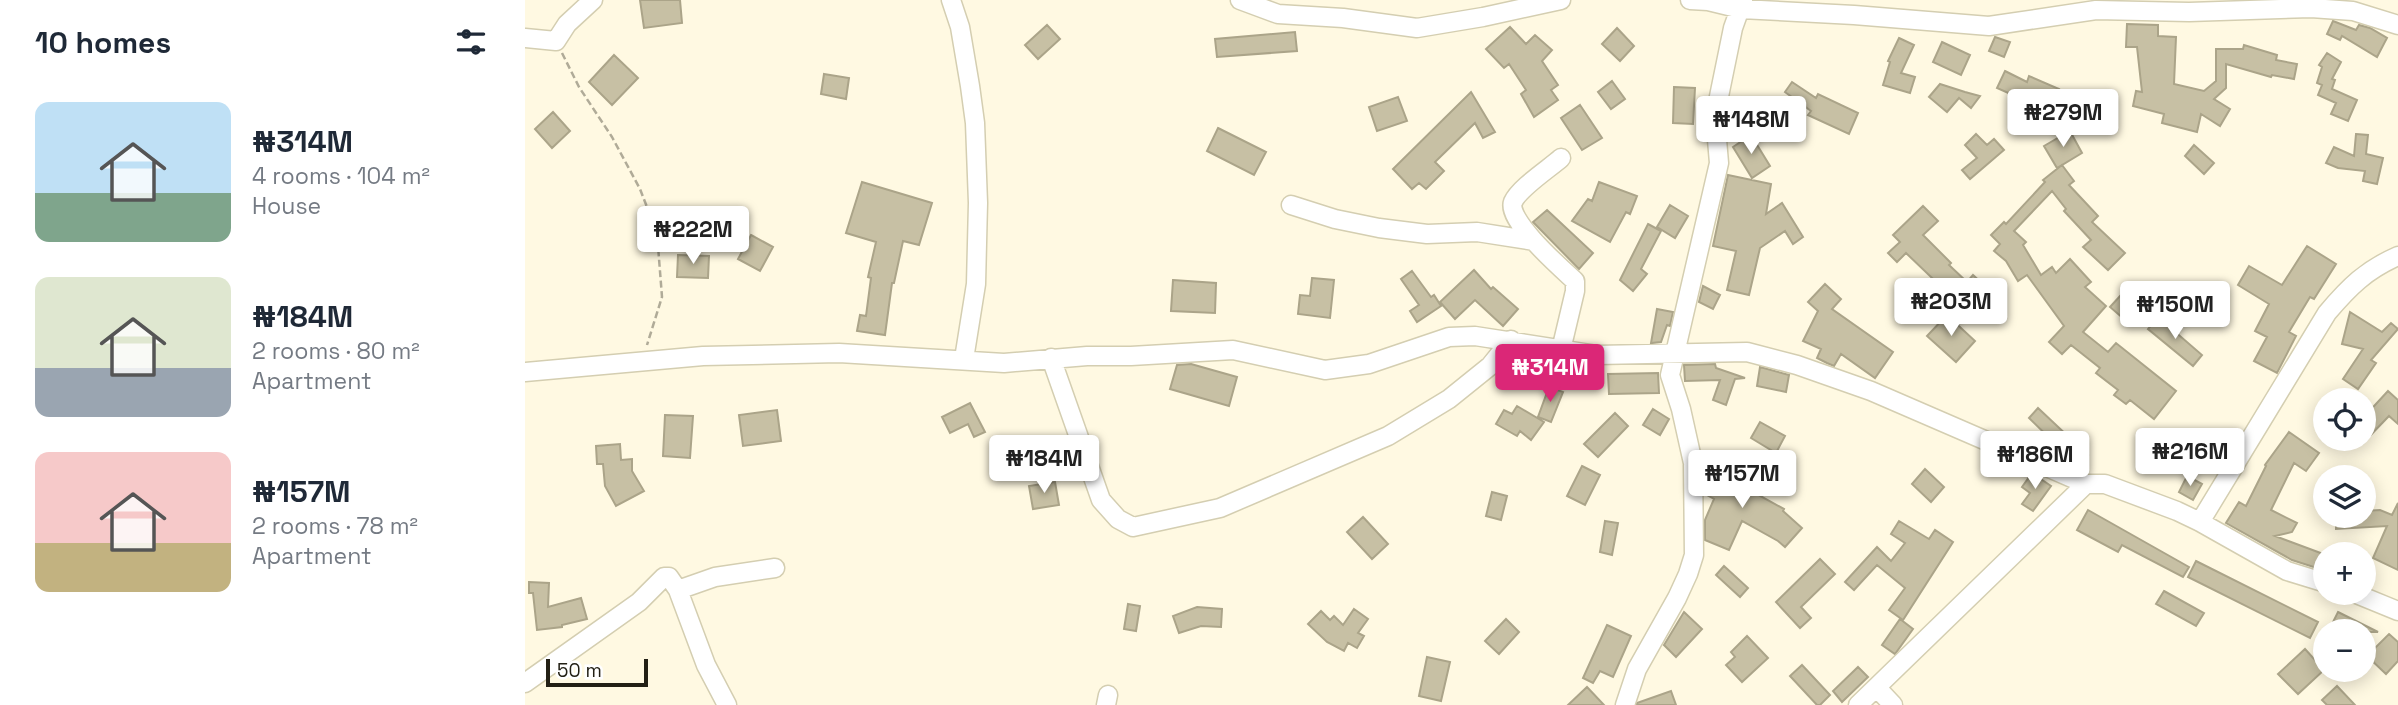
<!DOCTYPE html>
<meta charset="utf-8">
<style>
:root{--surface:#fff;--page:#f6f6f7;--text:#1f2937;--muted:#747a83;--accent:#db2777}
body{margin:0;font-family:"Space Grotesk",sans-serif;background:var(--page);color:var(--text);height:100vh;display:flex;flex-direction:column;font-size:26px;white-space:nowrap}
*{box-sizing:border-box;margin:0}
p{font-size:23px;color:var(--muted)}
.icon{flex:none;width:38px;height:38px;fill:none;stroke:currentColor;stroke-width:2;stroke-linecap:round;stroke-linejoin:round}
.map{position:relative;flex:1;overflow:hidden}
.details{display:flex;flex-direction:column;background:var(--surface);width:525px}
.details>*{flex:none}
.controls{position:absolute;left:1788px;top:388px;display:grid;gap:14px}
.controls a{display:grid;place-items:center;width:63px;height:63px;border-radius:50%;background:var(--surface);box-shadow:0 4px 18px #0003;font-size:35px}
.scale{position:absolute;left:21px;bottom:18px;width:102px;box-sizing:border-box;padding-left:7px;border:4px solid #232015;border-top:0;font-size:19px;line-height:24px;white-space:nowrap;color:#232015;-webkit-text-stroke:5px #fff;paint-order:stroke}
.price{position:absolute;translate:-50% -60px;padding:0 16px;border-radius:7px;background:#fff;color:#222;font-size:23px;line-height:46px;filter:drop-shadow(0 2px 4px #0008)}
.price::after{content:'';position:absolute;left:50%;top:42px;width:21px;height:16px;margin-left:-10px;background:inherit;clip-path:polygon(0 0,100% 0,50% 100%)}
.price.current{background:var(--accent);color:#fff}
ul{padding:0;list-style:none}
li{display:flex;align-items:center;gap:21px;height:175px;padding:0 35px}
li span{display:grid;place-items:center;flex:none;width:196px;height:140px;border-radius:14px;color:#555}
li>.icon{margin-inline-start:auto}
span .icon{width:84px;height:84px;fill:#fffc;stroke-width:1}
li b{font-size:30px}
h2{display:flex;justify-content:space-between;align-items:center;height:84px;padding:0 35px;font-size:30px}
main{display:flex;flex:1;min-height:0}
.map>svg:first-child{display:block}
</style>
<main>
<section class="details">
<h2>10 homes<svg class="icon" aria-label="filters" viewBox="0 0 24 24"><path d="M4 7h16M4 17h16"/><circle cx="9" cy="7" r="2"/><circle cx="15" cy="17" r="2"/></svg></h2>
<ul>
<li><span style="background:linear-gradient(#bfe0f5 65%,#7fa58c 0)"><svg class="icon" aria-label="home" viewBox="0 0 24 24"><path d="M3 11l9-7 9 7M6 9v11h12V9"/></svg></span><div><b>₦314M</b><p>4 rooms · 104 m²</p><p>House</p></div></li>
<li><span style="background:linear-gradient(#dfe7d0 65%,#9aa5b1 0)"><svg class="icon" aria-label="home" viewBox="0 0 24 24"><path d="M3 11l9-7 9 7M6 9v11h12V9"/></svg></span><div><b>₦184M</b><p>2 rooms · 80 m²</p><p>Apartment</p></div></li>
<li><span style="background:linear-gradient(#f6c9c9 65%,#c2b280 0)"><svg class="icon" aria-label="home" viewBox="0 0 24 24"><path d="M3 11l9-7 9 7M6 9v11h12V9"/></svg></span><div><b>₦157M</b><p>2 rooms · 78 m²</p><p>Apartment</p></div></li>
</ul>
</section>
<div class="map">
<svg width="1873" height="705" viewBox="0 0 1873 705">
<rect width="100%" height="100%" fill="#fff9e2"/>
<path fill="#c7c0a4" stroke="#aba489" stroke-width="2" d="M115,0H155L157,23L119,28Z
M1808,21L1831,30L1834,25L1845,28L1862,38L1852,57L1817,36L1815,40L1802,34Z
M1602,24L1633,25V36L1651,37L1649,84L1679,91L1691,81V49H1718L1719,45L1752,55L1751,60L1772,64L1769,79L1747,75L1746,77L1701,64V88L1689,99L1705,109L1695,126L1676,114L1672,132L1637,123L1639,114L1608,106L1611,91L1617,92L1612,47H1601Z
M522,25L535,39L513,59L500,45Z
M985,27L1001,44L1010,35L1027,50L1017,61L1033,85L1026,90L1033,100L1009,117L996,94L1001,90L984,64L979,68L961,49Z
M1092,28L1109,46L1095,61L1077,44Z
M770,32L772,51L692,57L690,39Z
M1470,37L1485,42L1479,57L1464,51Z
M1374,38L1389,45L1376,73L1390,77L1385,93L1358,85L1365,62L1363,61Z
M1417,42L1445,55L1436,75L1408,62Z
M1802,53L1816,62L1807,79L1810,80L1807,89L1832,100L1823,121L1806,114L1811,103L1793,95L1797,85L1792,83L1797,67L1794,65Z
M89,55L113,78L87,105L64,82Z
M1480,71L1502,82L1504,76L1534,89L1524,111L1472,88Z
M299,74L324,78L321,99L296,94Z
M1087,81L1100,99L1086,109L1073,92Z
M1267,82L1291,98L1293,94L1333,113L1324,134L1283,115L1286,111L1260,92Z
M1415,84L1440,92L1455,96L1446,108L1434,98L1422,112L1404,97Z
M1149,87L1170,88L1168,124L1148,123Z
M946,92L970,132L958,138L950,123L910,162L919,171L901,189L894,183L887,189L868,169Z
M873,97L882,121L852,131L844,107Z
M1055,105L1077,138L1057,150L1036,118Z
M28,112L45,131L27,148L10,129Z
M693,128L741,152L729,175L682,151Z
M1545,131L1557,153L1532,168L1519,146Z
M1451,134L1462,145L1469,139L1479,150L1445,179L1437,170L1452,158L1440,145Z
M1831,134L1843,135L1841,154L1858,158L1852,184L1838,181L1840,171L1813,168L1801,163L1809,147L1829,156Z
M1226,135L1245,166L1227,178L1208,147Z
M1669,145L1689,163L1679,174L1660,156Z
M1537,165L1549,181L1544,185L1573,216L1567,222L1600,253L1583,270L1558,247L1566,240L1539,211L1541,209L1527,191L1489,231L1501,242L1498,245L1516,275L1527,267L1531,273L1545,259L1566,282L1560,287L1581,306L1558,332L1583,352L1591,343L1651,391L1629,419L1605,400L1601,404L1589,395L1593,390L1571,373L1575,368L1546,345L1537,354L1524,342L1539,326L1502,275L1493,281L1481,261L1469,251L1475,244L1466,235L1479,222L1481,224L1520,182L1518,180Z
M1203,175L1246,184L1241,214L1257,203L1278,237L1268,244L1260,231L1235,248L1224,295L1202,290L1211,251L1188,246Z
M337,182L407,203L394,245L378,241L369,283H367L360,335L332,331L335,315L341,316L346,278L343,277L351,242L321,233Z
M1074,182L1112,196L1105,214L1101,212L1085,242L1047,221L1063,199L1067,201Z
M1145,205L1163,216L1150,238L1132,227Z
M1398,206L1413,221L1398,235L1426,263L1424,265L1442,282L1448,275L1472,297L1456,314L1434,293L1429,299L1381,253L1372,262L1363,253L1375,242L1368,235Z
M1022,210L1068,253L1054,269L1008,222Z
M1123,224L1136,231L1116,269L1122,274L1108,291L1095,280Z
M226,235L248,247L235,271L213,259Z
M1782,246L1811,264L1789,299L1785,297L1764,332L1771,336L1752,373L1729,361L1742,337L1730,331L1744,304L1713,285L1724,266L1757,285Z
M153,255L184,256L183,278L152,277Z
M949,270L966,289L968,287L993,309L978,326L950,300L930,319L915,302Z
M887,271L906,297L909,295L916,306L892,322L885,311L894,305L876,279Z
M787,278L809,280L805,318L773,314L775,295L785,296Z
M648,280L691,283L690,313L646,311Z
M1300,284L1316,299L1307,309L1368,352L1350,378L1316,354L1309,366L1302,363L1292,358L1296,349L1278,341L1293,311L1283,302Z
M1178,286L1195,295L1188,309L1174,302Z
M1596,295L1611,309L1600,320L1585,307Z
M1132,309L1148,312L1145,326L1142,325L1136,342L1126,343Z
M1825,312L1857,332L1866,323L1873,329L1846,360L1851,363L1833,389L1818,379L1838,349L1817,344Z
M1422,315L1450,341L1431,362L1402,336Z
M1633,317L1677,355L1668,366L1623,329Z
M666,364L712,377L704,406L645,389L652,365Z
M1190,364L1191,368L1220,378L1210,379L1201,405L1188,400L1195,380L1160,381L1159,365Z
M1235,367L1264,375L1261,392L1232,386Z
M1133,373L1134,393L1084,394L1083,374Z
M1024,387L1038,392L1026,422L1013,417Z
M1863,391L1873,400V424L1864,416L1839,442V417Z
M445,403L460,432L449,437L443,424L425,433L417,417Z
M992,406L1019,422L1006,440L995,431L992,436L971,424L979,410L987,414Z
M1513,408L1563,455L1553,466L1504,418Z
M1128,409L1144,419L1135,435L1118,425Z
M252,410L256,441L218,446L214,415Z
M1090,413L1103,426L1073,457L1059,444Z
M140,415L168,416L165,458L138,456Z
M1235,422L1260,436L1251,453L1226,438Z
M1764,432L1794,453L1781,471L1769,463L1746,510L1772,523L1767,532L1750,536L1801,555V571L1767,560L1701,523L1714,502L1721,506L1741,466L1740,465Z
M95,444L96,460L107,459V471L119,491L91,506L80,486L78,464H72L71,446Z
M1194,459L1224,475L1219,487L1259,509L1258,511L1277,528L1260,547L1253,541L1217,521L1204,550L1180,540V520L1189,499L1180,494V491Z
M1057,466L1075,475L1060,505L1042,496Z
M1400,469L1419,487L1406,502L1387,484Z
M1507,473L1526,486L1508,511L1497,504L1505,493L1497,487Z
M1662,476L1677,484L1668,500L1654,492Z
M530,482L534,505L508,509L504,486Z
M967,492L982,496L976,520L961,516Z
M1873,503V570L1848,558L1862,526L1811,529V516H1839V511L1855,510L1867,515Z
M1563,510L1664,567L1658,577L1597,545L1593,552L1552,530Z
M838,517L863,544L847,559L822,532Z
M1080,521L1093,523L1087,555L1075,552Z
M1374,521L1404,539L1410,530L1428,542L1378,620L1364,610L1380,588L1352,565L1329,590L1320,582L1352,547L1366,561L1380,543L1366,534Z
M1295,559L1310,574L1276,607L1286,618L1275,628L1251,602Z
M1671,561L1793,622L1785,638L1663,577Z
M1199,566L1223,588L1215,597L1191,575Z
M4,582L24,583L23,607L56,598L62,619L37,625V627L12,630L8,593H4Z
M1639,591L1679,613L1671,626L1631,604Z
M603,604L615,606L611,631L599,629Z
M672,607L697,609L696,627L676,626L654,633L648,616Z
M829,609L843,619L833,633L839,636L832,648L823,643L819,651L802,642L783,624L796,611L805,620L809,616L818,625Z
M1159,612L1177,629L1151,657L1139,645Z
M1813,612L1853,632H1816L1806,626Z
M981,619L994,632L974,654L960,641Z
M1375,619L1388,629L1370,654L1357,645Z
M1082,625L1106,636L1088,677L1075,671L1068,683L1058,678Z
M1864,634L1873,642V661L1861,674L1842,656Z
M1222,636L1243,658L1217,682L1201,665L1210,657L1206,652Z
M1780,649L1799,670L1773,694L1753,674Z
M902,657L925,662L916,701L894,696Z
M1277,665L1305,695L1295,705H1292L1265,676Z
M1333,667L1343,677L1317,702L1308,691Z
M1812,686L1830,705H1802L1797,700Z
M1062,687L1079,705H1043Z
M1146,691L1151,705H1112V703Z"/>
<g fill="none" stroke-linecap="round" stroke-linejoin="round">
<defs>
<path id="minor" d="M426,0L435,27L445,86L450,123L453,203L451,284L439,359
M715,0L753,14L818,18L892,28L958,17L1036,0
M1165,0L1183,1L1216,9L1329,15L1464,26L1571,10L1664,12L1786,8L1828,11L1873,25
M0,38L31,41L42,24L68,0
M766,205L810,219L854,228L902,234L952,232L1009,241
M1036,350L1050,291V281C1036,268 981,220 988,202C994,188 1025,168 1036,158
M526,358L576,500L593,519L608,527L695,508L863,436L924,399L965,366L986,340
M0,372L178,356L314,353L479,363L562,356H606L708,350L800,370L844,364L924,337L950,336L1072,355L1222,352L1272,365L1346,391L1561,484H1580L1652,511L1675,522L1762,571L1801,583
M1675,522L1802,313C1824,287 1841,270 1873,256
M153,590L190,577L250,568
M1829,593L1873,611
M0,683L114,602L139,577H144L153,590L181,665L202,705
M1352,688L1368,705
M581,705L583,695
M1100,705L1112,669L1152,598L1163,574L1169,555L1168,463L1156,409L1145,375L1194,163L1190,116L1208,28L1218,0
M1333,705L1561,484"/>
</defs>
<use href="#minor" stroke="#d4ceb1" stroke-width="21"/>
<path stroke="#b0ab98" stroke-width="2.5" stroke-dasharray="7 3.5" stroke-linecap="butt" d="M37,53L54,87L87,137L115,189L132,233L137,297L122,345"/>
<use href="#minor" stroke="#fff" stroke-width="18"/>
</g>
</svg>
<div class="controls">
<a><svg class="icon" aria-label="locate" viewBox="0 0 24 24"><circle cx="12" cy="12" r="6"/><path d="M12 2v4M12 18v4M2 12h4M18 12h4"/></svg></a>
<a><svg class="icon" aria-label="layers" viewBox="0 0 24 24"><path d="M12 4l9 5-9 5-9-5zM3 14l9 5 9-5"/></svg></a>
<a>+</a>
<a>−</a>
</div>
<div class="scale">50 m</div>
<b class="price" style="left:1538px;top:149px">₦279M</b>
<b class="price" style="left:1226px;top:156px">₦148M</b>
<b class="price" style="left:168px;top:266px">₦222M</b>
<b class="price" style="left:1426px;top:338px">₦203M</b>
<b class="price" style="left:1650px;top:341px">₦150M</b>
<b class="price current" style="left:1025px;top:404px">₦314M</b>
<b class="price" style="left:1665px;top:488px">₦216M</b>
<b class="price" style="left:1510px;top:491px">₦186M</b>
<b class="price" style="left:519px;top:495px">₦184M</b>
<b class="price" style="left:1217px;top:510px">₦157M</b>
</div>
</main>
